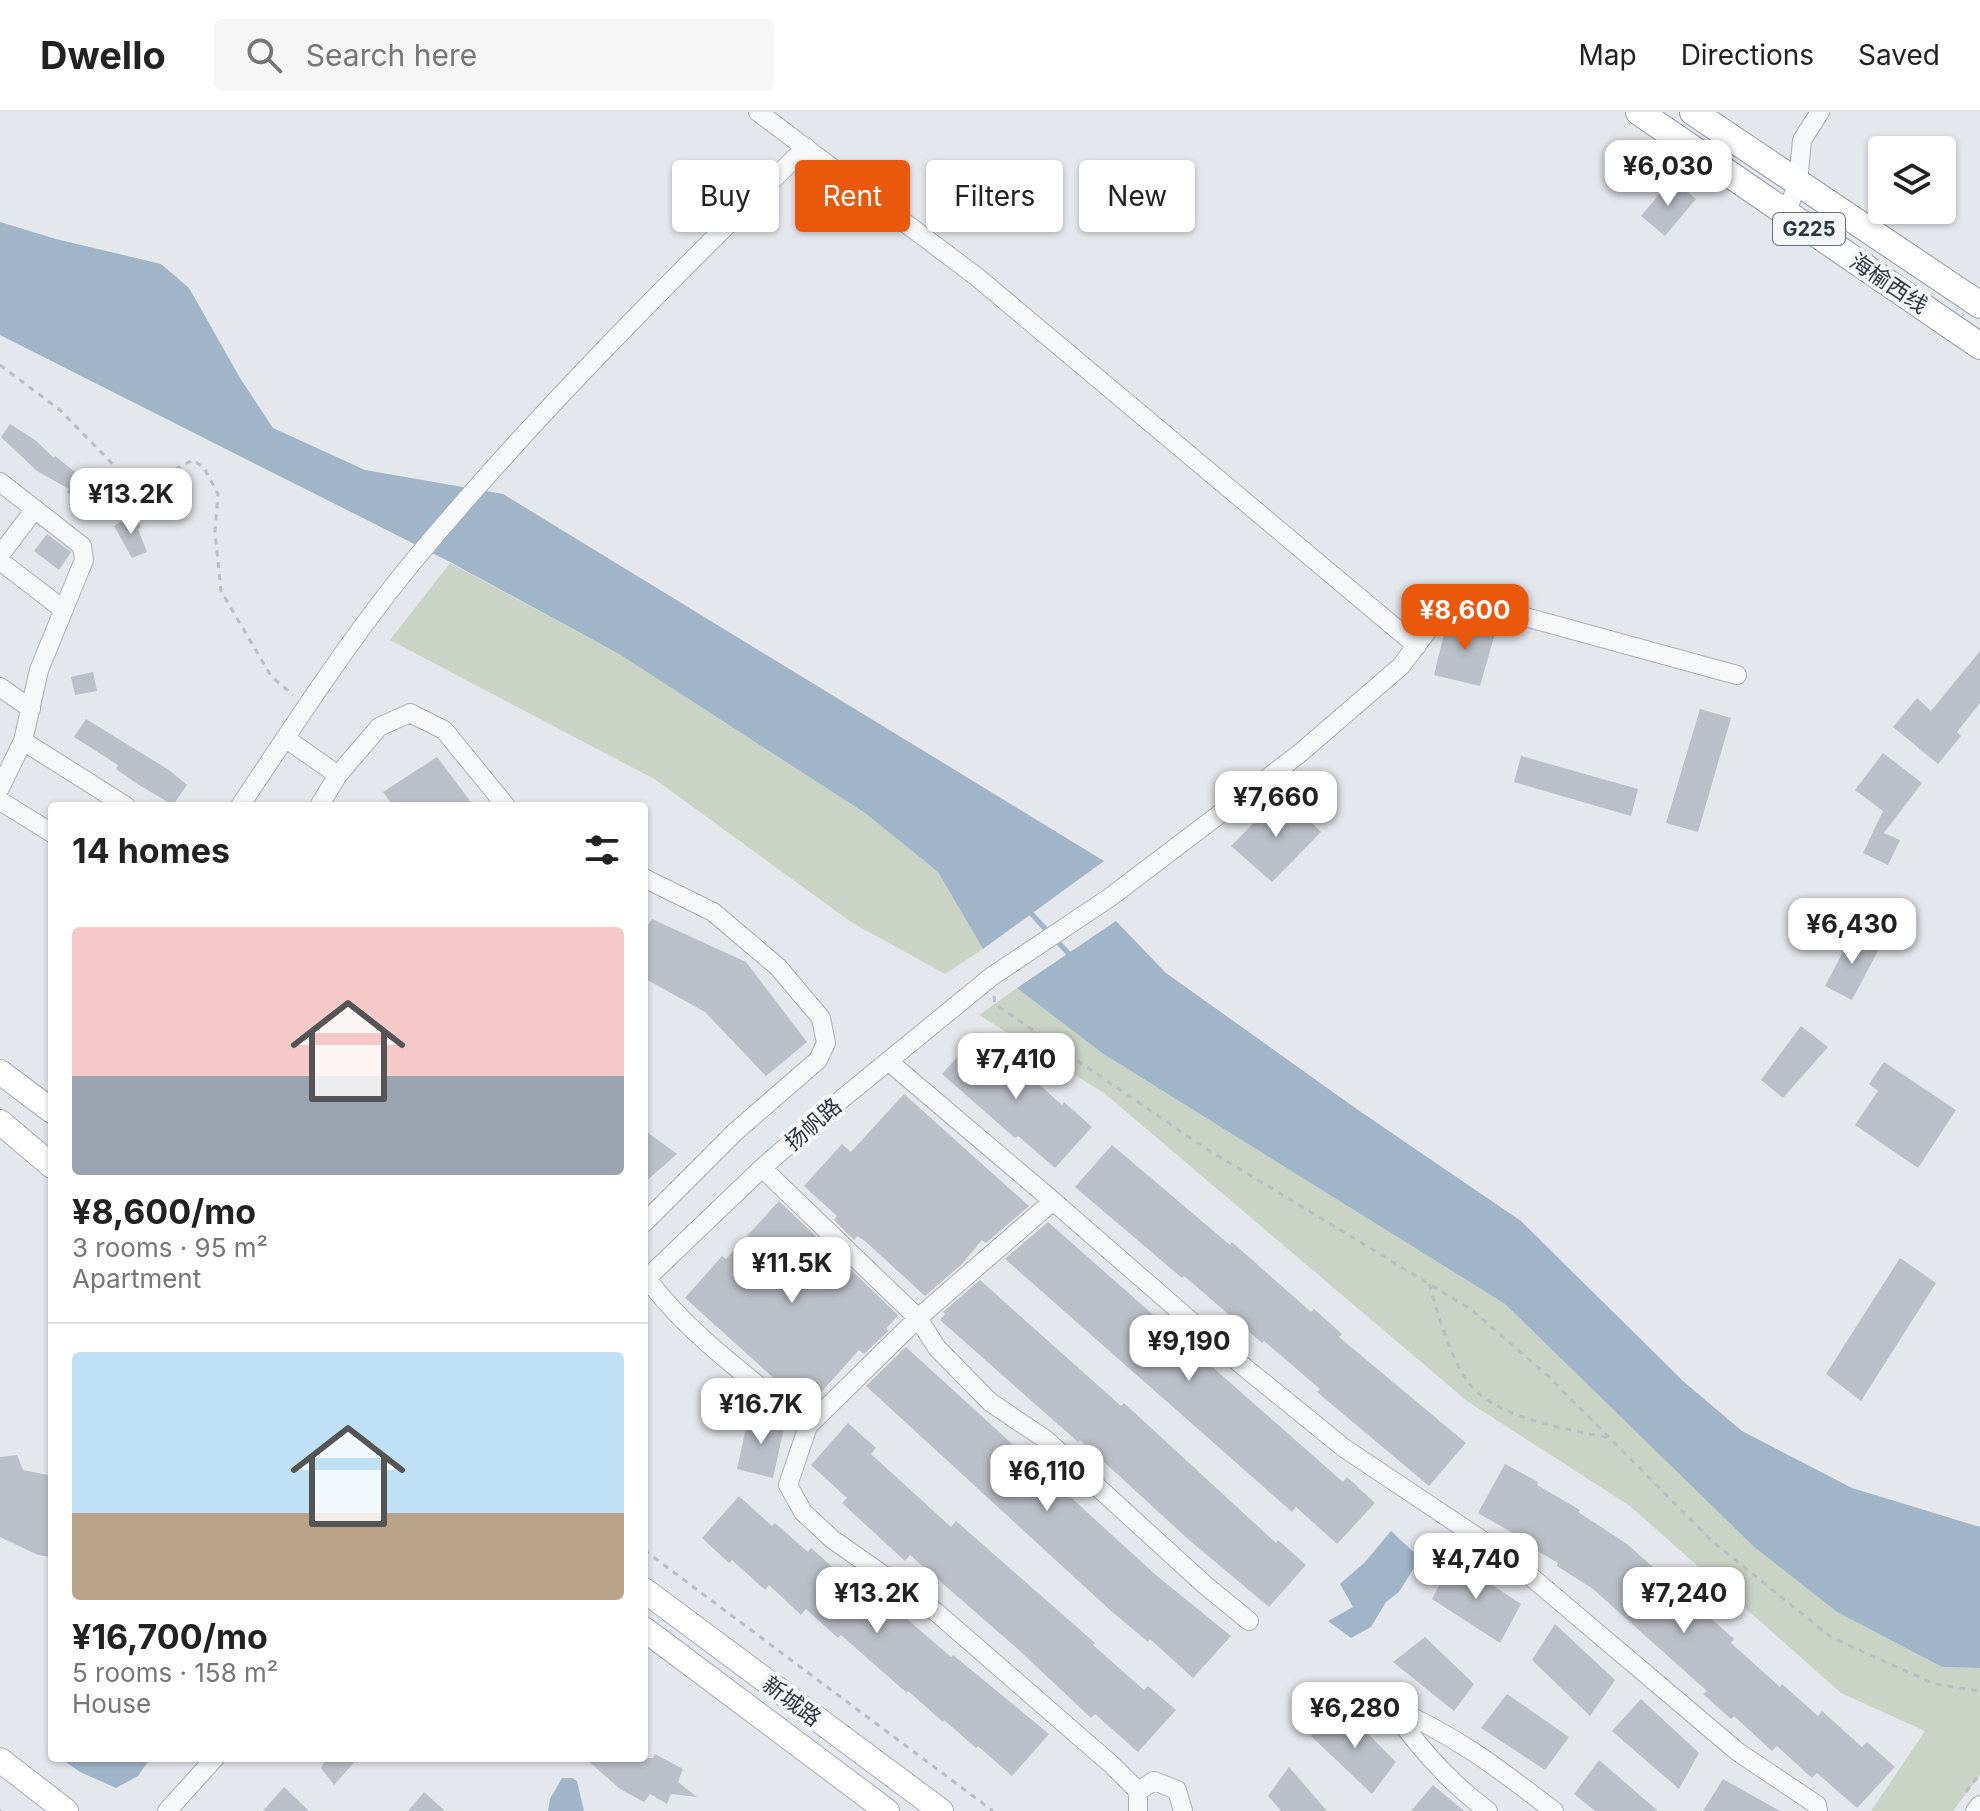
<!DOCTYPE html>
<meta charset="utf-8">
<style>
:root{--surface:#fff;--page:#f6f6f6;--text:#222;--muted:#767676;--line:#e0e0e0;--accent:#ea580c}
body{margin:0;font-family:Inter,"Noto Sans SC",sans-serif;background:var(--page);color:var(--text);height:100vh;display:flex;flex-direction:column;font-size:30px;white-space:nowrap}
*{box-sizing:border-box;margin:0}
p{font-size:26px;color:var(--muted)}
.icon{flex:none;width:44px;height:44px;fill:none;stroke:currentColor;stroke-width:2;stroke-linecap:round;stroke-linejoin:round}
.map{position:relative;flex:1;overflow:hidden}
.side{position:absolute;left:48px;top:690px;width:600px;height:960px;display:flex;flex-direction:column;background:var(--surface);border-radius:8px;box-shadow:0 2px 6px #0004}
.side>*{flex:none}
.hud{position:absolute;left:672px;top:48px;width:760px;height:72px;display:flex;gap:16px}
.tools{position:absolute;left:1868px;top:24px;display:grid;gap:16px}
.tools a{display:grid;place-items:center;width:88px;height:88px;border-radius:8px;background:var(--surface);box-shadow:0 2px 6px #0004;font-size:40px}
.price{position:absolute;translate:-50% -68px;padding:0 18px;border-radius:16px;background:#fff;color:#222;font-size:26px;line-height:52px;filter:drop-shadow(0 2px 4px #0008)}
.price::after{content:'';position:absolute;left:50%;top:48px;width:24px;height:18px;margin-left:-12px;background:inherit;clip-path:polygon(0 0,100% 0,50% 100%)}
.price.selected{background:var(--accent);color:#fff}
ul{padding:0;list-style:none}
li{display:grid;align-content:center;gap:16px;height:424px;padding:0 24px}
li+li{border-top:2px solid var(--line)}
li span{display:grid;place-items:center;height:248px;border-radius:8px;color:#555}
li>.icon{margin-inline-start:auto}
span .icon{width:144px;height:144px;fill:#fffc;stroke-width:1}
li b{font-size:34px}
h2{display:flex;justify-content:space-between;align-items:center;height:96px;padding:0 24px;font-size:34px}
.tag{padding:0 28px;border-radius:8px;background:var(--surface);box-shadow:0 2px 6px #0004;font-size:28px;line-height:72px}
.tag.selected{background:var(--accent);color:#fff}
header{display:flex;align-items:center;gap:48px;box-sizing:border-box;height:112px;padding:0 40px;background:var(--surface);border-bottom:2px solid var(--line)}
header strong{font-size:38px}
nav{display:flex;gap:44px;margin-inline-start:auto;font-size:28px}
.search{width:560px;height:72px;background:var(--page);display:flex;align-items:center;gap:20px;box-sizing:border-box;padding:0 28px;border-radius:8px;color:var(--muted);font-size:30px}
.map>svg:first-child{display:block}
</style>
<header>
<strong>Dwello</strong>
<div class="search"><svg class="icon" aria-label="search" viewBox="0 0 24 24"><circle cx="10" cy="10" r="6"/><path d="M15 15l6 6"/></svg>Search here</div>
<nav><a>Map</a><a>Directions</a><a>Saved</a></nav>
</header>
<div class="map">
<svg width="1980" height="1699" viewBox="0 0 1980 1699">
<rect width="100%" height="100%" fill="#e4e7eb"/>
<path fill="#cad4c6" d="M450,451L619,542L865,701L938,760L983,837L945,862L851,810L656,668L390,528Z
M1017,876L1102,941L1505,1192L1753,1434L1837,1500L1942,1555L1980,1556V1663L1953,1699H1871L1925,1619L1841,1581L1630,1394L1467,1289L1104,981L979,903Z"/>
<path fill="#a1b5c9" d="M0,110L56,127L161,152L189,176L240,266L273,316L365,358L503,382L1104,749L983,837L938,760L865,701L619,542L450,450L0,223Z
M1116,809L1166,861L1361,1000L1521,1109L1684,1270L1742,1319L1852,1376L1980,1415V1556L1942,1555L1837,1500L1753,1434L1505,1192L1102,941L1017,876Z
M1391,1419L1420,1446L1399,1480L1386,1490L1371,1515L1351,1526L1328,1509L1353,1495L1340,1472L1365,1450Z
M60,1646H149V1648L138,1664L116,1676L80,1660Z
M562,1666H572L577,1669L584,1699H548L550,1687Z"/>
<g fill="none" stroke-linecap="round" stroke-linejoin="round">
<path stroke="#a1b5c9" stroke-width="5" d="M1029,799L1049,821
M1056,828L1071,844"/>
</g>
<path fill="#bbc0c8" d="M1672,67L1696,87L1665,124L1641,104Z
M10,312L35,328L54,346L55,344L113,390L99,407L67,380L69,377L37,359L1,325Z
M134,403L141,415L138,417L147,440L132,446L114,414Z
M47,422L71,440L59,458L34,439Z
M1452,506L1496,518L1480,574L1434,563L1446,514Z
M1980,539V591L1957,620L1961,624L1938,652L1893,615L1917,586L1931,599Z
M93,560L97,579L75,583L71,565Z
M1700,597L1731,606L1698,720L1666,711Z
M86,607L169,658L187,673L173,693L139,673L116,657L118,653L74,625Z
M1883,641L1922,671L1884,721L1900,728L1888,753L1863,741L1883,699L1855,678Z
M1521,644L1638,677L1631,704L1514,670Z
M437,645L474,694H393L383,680Z
M1277,688L1298,697L1321,720L1272,770L1231,734Z
M652,807L746,850L807,930L766,964L705,900L644,866V819Z
M1853,821L1880,835L1852,888L1825,874Z
M1801,914L1828,935L1783,986L1761,968Z
M980,920L1062,993L1064,990L1092,1015L1055,1056L1018,1024L1015,1026L942,962Z
M1884,950L1956,998L1918,1056L1855,1013L1878,979L1869,972Z
M904,982L1029,1094L986,1131L982,1128L962,1152L925,1184L865,1129L857,1124L854,1128L834,1108L837,1104L804,1074L842,1032L851,1040Z
M644,1018L677,1042L644,1071Z
M1112,1033L1230,1133L1232,1130L1311,1200L1314,1197L1342,1222L1339,1225L1466,1331L1429,1374L1317,1280L1320,1277L1264,1229L1262,1231L1184,1164L1182,1166L1075,1075Z
M779,1089L898,1203L886,1217L888,1219L864,1242L859,1238L807,1296L685,1186L722,1144L726,1147Z
M1048,1110L1343,1370L1347,1365L1375,1391L1337,1432L1296,1395L1292,1400L1005,1147Z
M1900,1146L1936,1171L1861,1289L1826,1262Z
M980,1168L1121,1294L1124,1291L1276,1431L1278,1428L1306,1453L1269,1495L1188,1427L1080,1328L1078,1330L940,1208L945,1202L943,1200Z
M906,1235L1157,1464L1231,1524L1193,1566L1150,1527L1148,1530L1110,1498L866,1274Z
M749,1302L785,1311L773,1366L737,1357Z
M848,1311L876,1336L871,1342L951,1415L956,1409L1095,1531L1093,1533L1144,1578L1148,1574L1176,1598L1138,1640L1095,1602L1091,1606L1020,1539L910,1443L905,1449L842,1391L847,1386L811,1353Z
M17,1343L23,1358L48,1363L52,1371V1445L38,1443L0,1425V1345Z
M1505,1352L1538,1370L1537,1373L1580,1398L1578,1400L1627,1432L1734,1527L1731,1531L1780,1575L1782,1572L1818,1604L1822,1599L1862,1635L1867,1630L1895,1655L1857,1696L1817,1661L1812,1666L1777,1634L1772,1639L1734,1604L1731,1607L1703,1582L1707,1579L1593,1477L1557,1454L1558,1451L1519,1428L1520,1425L1478,1401Z
M739,1384L772,1414L775,1411L808,1440L811,1436L843,1464L848,1459L882,1489L884,1487L951,1545L953,1543L1049,1622L1012,1664L978,1634L976,1636L944,1608L943,1610L908,1579L907,1581L841,1523L838,1526L806,1497L801,1503L769,1473L765,1478L732,1448L729,1451L702,1426Z
M1453,1447L1521,1492L1500,1531L1432,1487Z
M1555,1512L1615,1568L1590,1604L1532,1548Z
M1425,1525L1474,1572L1454,1599L1393,1550Z
M1507,1582L1569,1625L1545,1658L1481,1616Z
M1641,1587L1699,1641L1679,1677L1612,1619Z
M1341,1595L1396,1650L1372,1682L1311,1624Z
M655,1642L683,1657L678,1670L697,1685L671,1682L667,1692L650,1682L644,1690L620,1677L585,1646H653Z
M327,1646H358L334,1673L321,1656Z
M1599,1648L1658,1699H1595L1574,1682Z
M1289,1655L1327,1699H1281L1268,1684Z
M1723,1667L1780,1699H1703Z
M1433,1673L1464,1699H1411Z
M284,1675L309,1699H263Z
M424,1680L445,1699H408Z"/>
<g fill="none" stroke-linecap="round" stroke-linejoin="round">
<defs>
<path id="minor" d="M758,0L977,165L1417,534
M1786,101L1798,71L1802,28L1820,0
M0,370L82,434L84,448L39,558L23,629L0,676
M0,443L35,397
M0,449L64,498
M0,575L31,597
M285,626L338,663
M23,629L126,694
M0,689L52,721
M240,694C294,613 349,528 411,452C533,305 670,169 806,35
M319,694L338,663L379,615L410,601L444,618L506,694
M644,766L713,800L778,855L821,906L826,931L818,948L735,1020L644,1111
M888,949L1053,1089
M762,1056L918,1206L937,1236L990,1290L1045,1327L1205,1473L1249,1509
M647,1166C686,1221 756,1270 808,1314
M644,1169L762,1056L837,991L991,865L1109,786L1299,642L1401,554L1445,495L1474,491L1737,563
M1138,1679L1112,1653L936,1500L832,1427L803,1400L788,1373L808,1314L918,1206L1053,1089L1238,1250L1344,1336L1510,1447L1738,1640L1817,1693L1818,1699
M167,1699L215,1646
M1138,1699V1679L1154,1669L1177,1678L1183,1699
M1488,1699C1450,1671 1418,1635 1391,1596C1452,1620 1503,1660 1554,1699
M1975,1699L1980,1693"/>
<path id="major" d="M0,960L52,999
M0,1010L52,1054
M644,1478L941,1699
M644,1517L887,1699
M0,1648L66,1699"/>
<path id="highway" d="M1639,0L1980,234
M1693,0L1980,193"/>
</defs>
<use href="#minor" stroke="#a9aeb5" stroke-width="20"/>
<use href="#major" stroke="#a4abb6" stroke-width="26"/>
<use href="#highway" stroke="#8c95a1" stroke-width="28"/>
<path stroke="#babec2" stroke-width="3" stroke-dasharray="6 6" stroke-linecap="butt" d="M0,253L60,298L137,377L193,348L204,356L218,382L215,420L221,479L271,564L293,583
M994,884L995,892L1202,1034L1472,1198L1548,1264L1713,1430L1831,1525L1934,1572L1980,1579
M1429,1172C1438,1201 1450,1246 1468,1270C1494,1306 1567,1317 1609,1326
M644,1438L993,1699
M1966,1680L1980,1662
M0,1698L1,1699"/>
<use href="#minor" stroke="#f7f8f9" stroke-width="18"/>
<use href="#major" stroke="#fff" stroke-width="24"/>
<use href="#highway" stroke="#fff" stroke-width="26"/>
</g>
<g text-anchor="middle" stroke-width="8" stroke-linejoin="round" paint-order="stroke">
<rect fill="#f4f6f8" stroke="#686f79" stroke-width="2" x="1773" y="101" width="72" height="32" rx="6"/>
<g font-size="20" font-weight="bold" fill="#2c3543">
<text x="1809" y="124">G225</text>
</g>
<g font-size="22" fill="#2c3543" stroke="#f4f6f8">
<text transform="translate(1889 171) rotate(34)" y="8">海榆西线</text>
<text transform="translate(813 1012) rotate(-41)" y="8">扬帆路</text>
<text transform="translate(792 1589) rotate(37)" y="8">新城路</text>
</g>
</g>
</svg>
<div class="tools">
<a><svg class="icon" aria-label="layers" viewBox="0 0 24 24"><path d="M12 4l9 5-9 5-9-5zM3 14l9 5 9-5"/></svg></a>
</div>
<b class="price" style="left:1668px;top:96px">¥6,030</b>
<b class="price" style="left:131px;top:424px">¥13.2K</b>
<b class="price selected" style="left:1465px;top:540px">¥8,600</b>
<b class="price" style="left:1276px;top:727px">¥7,660</b>
<b class="price" style="left:1852px;top:854px">¥6,430</b>
<b class="price" style="left:1016px;top:989px">¥7,410</b>
<b class="price" style="left:792px;top:1193px">¥11.5K</b>
<b class="price" style="left:1189px;top:1271px">¥9,190</b>
<b class="price" style="left:761px;top:1334px">¥16.7K</b>
<b class="price" style="left:1047px;top:1401px">¥6,110</b>
<b class="price" style="left:1476px;top:1489px">¥4,740</b>
<b class="price" style="left:877px;top:1523px">¥13.2K</b>
<b class="price" style="left:1684px;top:1523px">¥7,240</b>
<b class="price" style="left:1355px;top:1638px">¥6,280</b>
<div class="hud">
<a class="tag">Buy</a>
<a class="tag selected">Rent</a>
<a class="tag">Filters</a>
<a class="tag">New</a>
</div>
<section class="side">
<h2>14 homes<svg class="icon" aria-label="filters" viewBox="0 0 24 24"><path d="M4 7h16M4 17h16"/><circle cx="9" cy="7" r="2"/><circle cx="15" cy="17" r="2"/></svg></h2>
<ul>
<li><span style="background:linear-gradient(#f6c9c9 60%,#9aa5b1 0)"><svg class="icon" aria-label="home" viewBox="0 0 24 24"><path d="M3 11l9-7 9 7M6 9v11h12V9"/></svg></span><div><b>¥8,600/mo</b><p>3 rooms · 95 m²</p><p>Apartment</p></div></li>
<li><span style="background:linear-gradient(#bfe0f5 65%,#b9a48a 0)"><svg class="icon" aria-label="home" viewBox="0 0 24 24"><path d="M3 11l9-7 9 7M6 9v11h12V9"/></svg></span><div><b>¥16,700/mo</b><p>5 rooms · 158 m²</p><p>House</p></div></li>
</ul>
</section>
</div>
